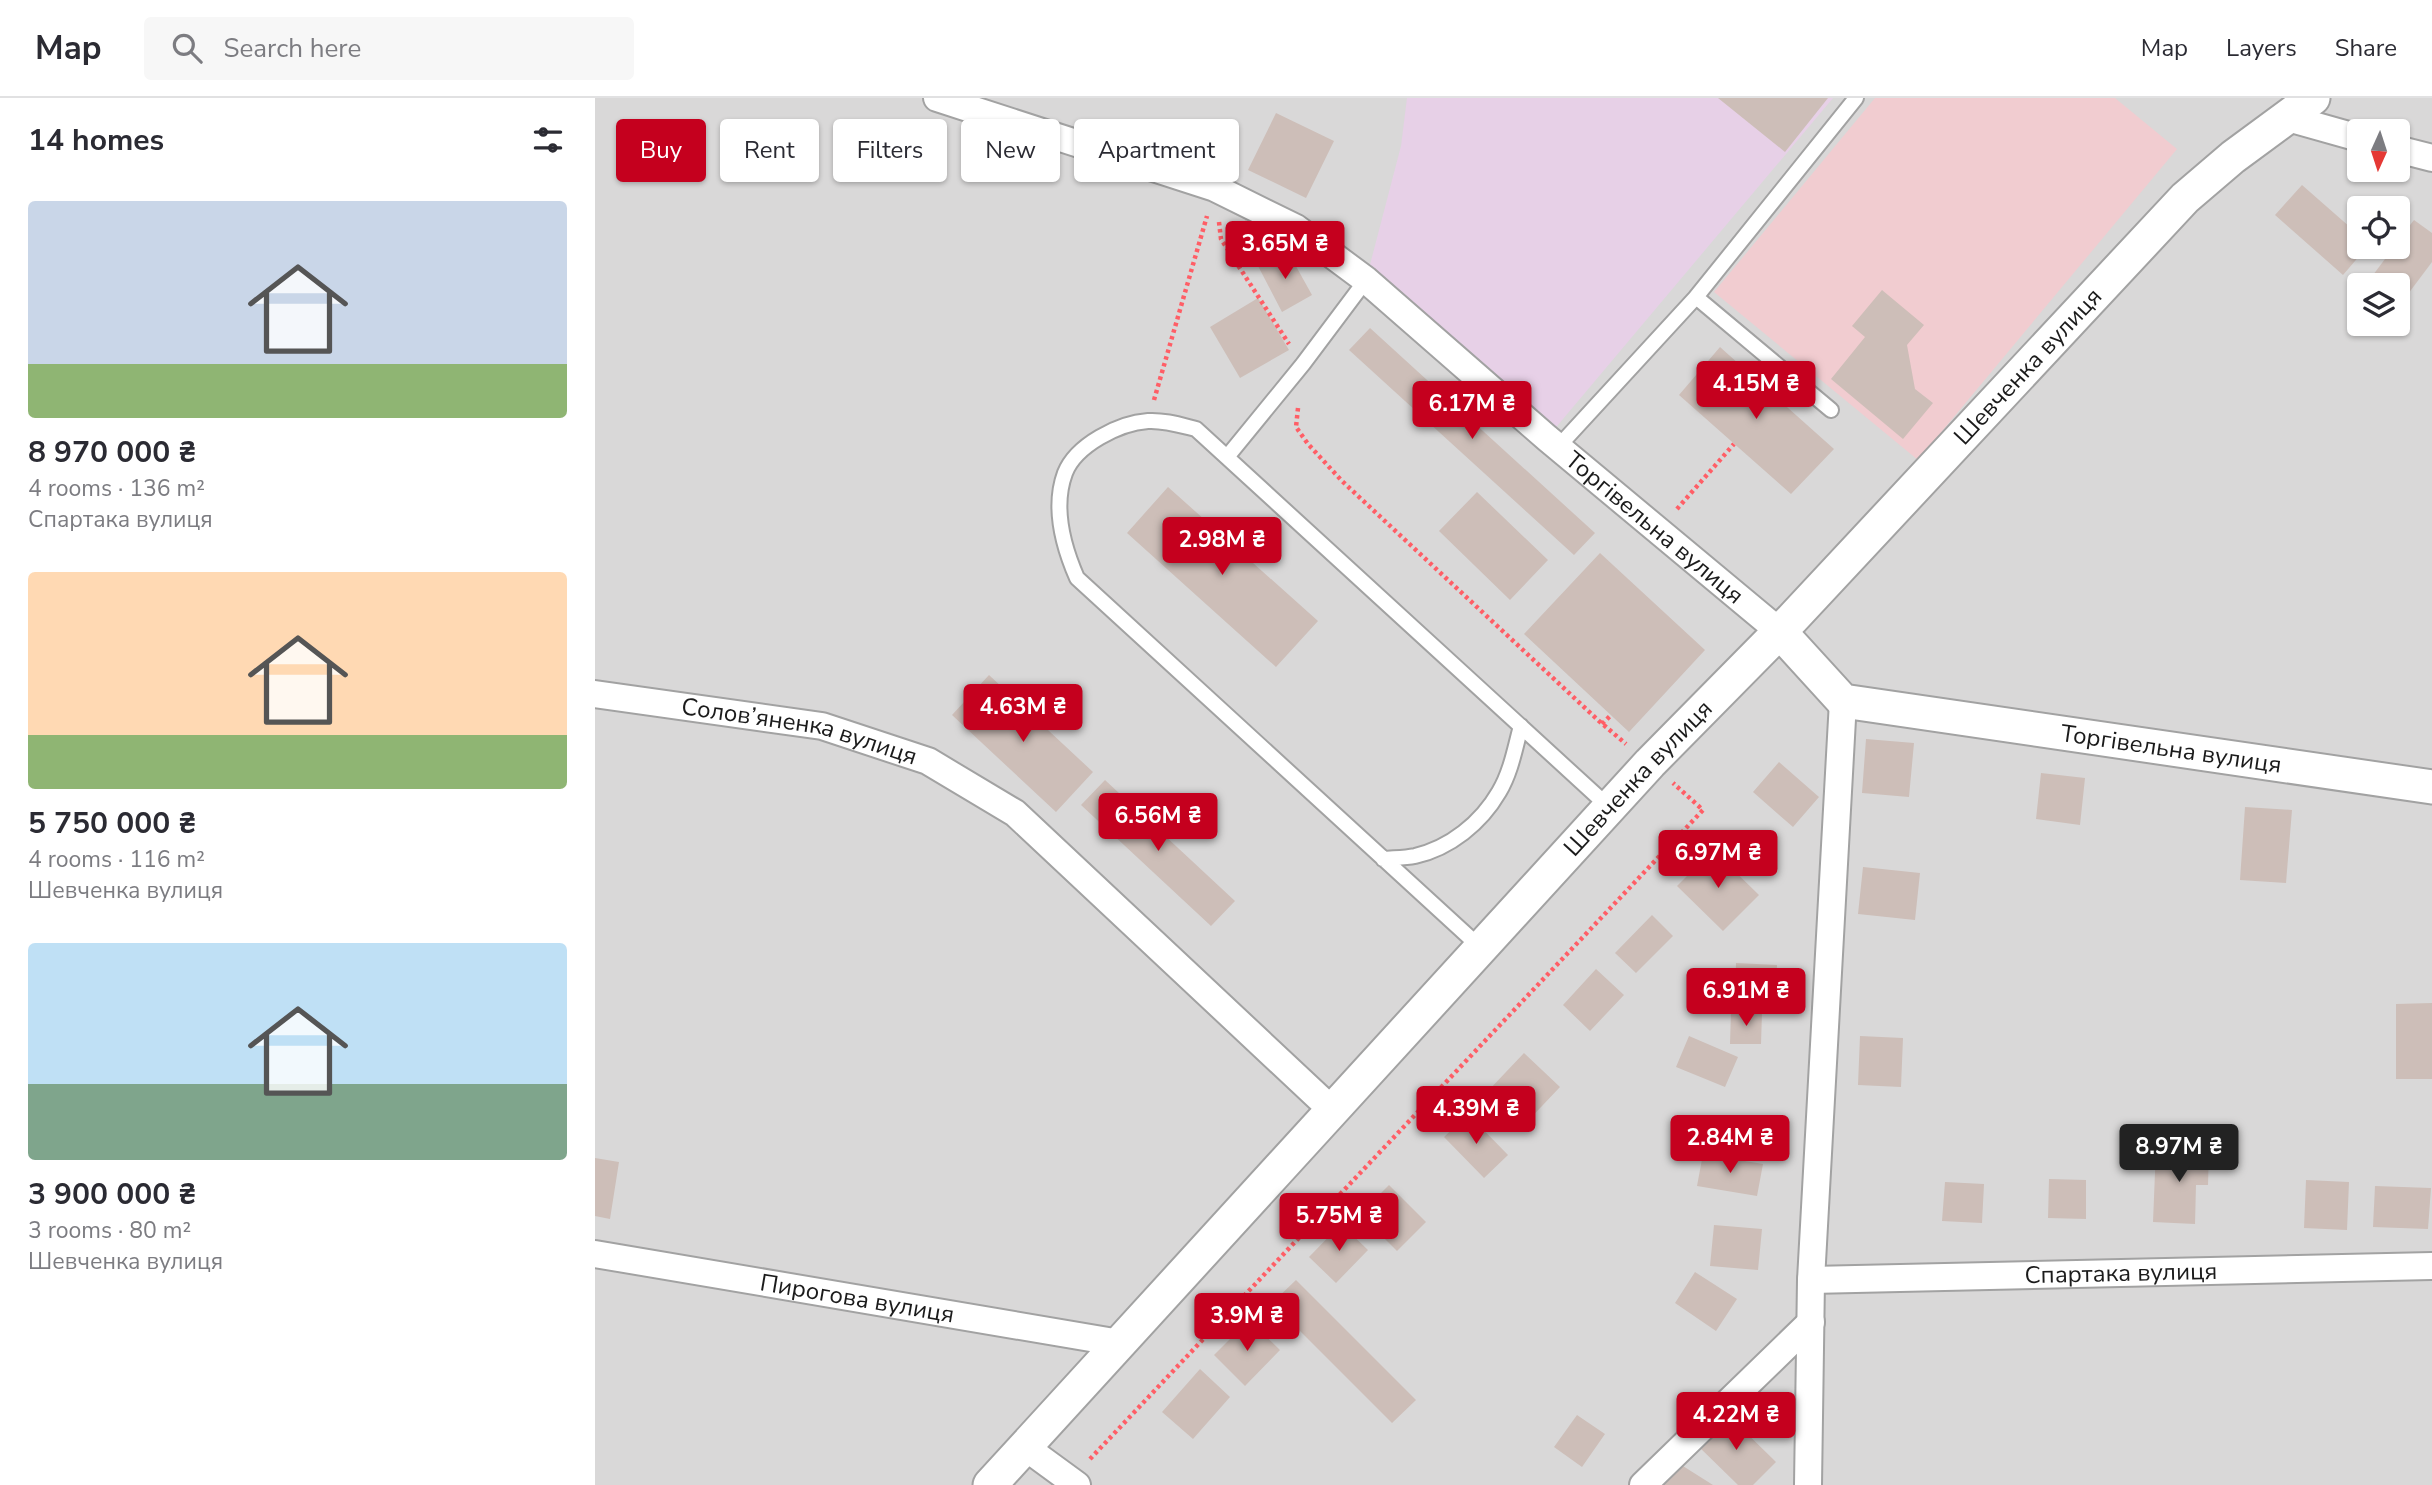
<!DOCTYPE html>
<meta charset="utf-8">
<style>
:root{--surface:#fff;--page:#f7f7f7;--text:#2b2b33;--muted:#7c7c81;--line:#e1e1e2;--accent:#c5001e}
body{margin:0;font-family:"Nunito Sans",sans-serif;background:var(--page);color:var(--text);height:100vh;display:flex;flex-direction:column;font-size:26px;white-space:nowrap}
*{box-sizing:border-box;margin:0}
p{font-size:23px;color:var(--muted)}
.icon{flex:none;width:38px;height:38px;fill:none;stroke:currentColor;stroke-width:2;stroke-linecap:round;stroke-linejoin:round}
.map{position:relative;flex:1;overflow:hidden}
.details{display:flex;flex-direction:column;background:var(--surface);width:595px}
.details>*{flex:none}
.banner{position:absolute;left:21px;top:21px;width:665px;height:63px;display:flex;gap:14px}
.needle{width:46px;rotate:183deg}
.buttons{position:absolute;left:1752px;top:21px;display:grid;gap:14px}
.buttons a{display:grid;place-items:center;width:63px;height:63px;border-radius:7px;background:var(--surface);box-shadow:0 2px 5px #0004;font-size:35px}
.price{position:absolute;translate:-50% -60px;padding:0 16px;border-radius:7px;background:var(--accent);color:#fff;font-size:23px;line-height:46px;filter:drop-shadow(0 2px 4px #0008)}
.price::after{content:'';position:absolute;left:50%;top:42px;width:21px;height:16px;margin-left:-10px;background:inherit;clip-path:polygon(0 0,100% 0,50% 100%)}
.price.current{background:#222;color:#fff}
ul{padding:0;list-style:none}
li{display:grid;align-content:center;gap:14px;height:371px;padding:0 28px}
li span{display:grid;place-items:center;height:217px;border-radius:7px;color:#555}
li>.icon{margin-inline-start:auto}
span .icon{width:126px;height:126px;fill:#fffc;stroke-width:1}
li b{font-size:30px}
h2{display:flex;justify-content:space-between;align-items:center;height:84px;padding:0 28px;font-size:30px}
.pill{padding:0 24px;border-radius:7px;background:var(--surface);box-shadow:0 2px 5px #0004;font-size:24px;line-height:63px}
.pill.current{background:var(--accent);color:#fff}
header{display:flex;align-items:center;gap:42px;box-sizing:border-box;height:98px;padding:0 35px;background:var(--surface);border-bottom:2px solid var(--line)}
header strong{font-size:33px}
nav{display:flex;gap:38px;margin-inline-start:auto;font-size:24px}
.search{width:490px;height:63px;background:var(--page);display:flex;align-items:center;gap:18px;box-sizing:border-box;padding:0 24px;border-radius:7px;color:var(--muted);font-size:26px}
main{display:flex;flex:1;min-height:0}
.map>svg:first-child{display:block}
</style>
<header>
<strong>Map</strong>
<div class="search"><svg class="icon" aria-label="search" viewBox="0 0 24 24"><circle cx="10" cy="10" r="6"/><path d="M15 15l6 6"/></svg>Search here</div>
<nav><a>Map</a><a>Layers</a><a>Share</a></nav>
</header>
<main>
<section class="details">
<h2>14 homes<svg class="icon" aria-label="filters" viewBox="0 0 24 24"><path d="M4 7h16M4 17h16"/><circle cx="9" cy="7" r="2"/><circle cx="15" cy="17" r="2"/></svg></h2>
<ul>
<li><span style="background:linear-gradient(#c9d6e8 75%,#8fb573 0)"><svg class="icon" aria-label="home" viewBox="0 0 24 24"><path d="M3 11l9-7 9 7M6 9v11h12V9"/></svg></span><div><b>8 970 000 ₴</b><p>4 rooms · 136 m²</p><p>Спартака вулиця</p></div></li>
<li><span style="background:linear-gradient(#ffd9b3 75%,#8fb573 0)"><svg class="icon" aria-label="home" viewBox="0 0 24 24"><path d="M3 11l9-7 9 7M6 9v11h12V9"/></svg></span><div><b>5 750 000 ₴</b><p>4 rooms · 116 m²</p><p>Шевченка вулиця</p></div></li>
<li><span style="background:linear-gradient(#bfe0f5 65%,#7fa58c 0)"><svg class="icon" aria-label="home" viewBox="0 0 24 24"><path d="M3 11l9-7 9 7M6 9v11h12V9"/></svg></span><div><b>3 900 000 ₴</b><p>3 rooms · 80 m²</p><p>Шевченка вулиця</p></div></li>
</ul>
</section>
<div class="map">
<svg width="1837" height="1387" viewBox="0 0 1837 1387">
<rect width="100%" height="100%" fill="#eee7df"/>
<path fill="#d9d8d8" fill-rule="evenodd" d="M0,0H1837V1387H0ZM1764,33H1802V72H1764ZM1764,110H1802V149H1764ZM1764,187H1802V226H1764Z"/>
<path fill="#f1ccd0" d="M1280,0H1520L1582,51L1323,362L1119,194Z"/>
<path fill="#e7d0e7" d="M812,0H1238L952,340L771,182L806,48Z"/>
<path fill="#cdbeb8" d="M1123,0H1233L1190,54Z
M681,15L739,43L711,100L653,72Z
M385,44L417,52L412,73L380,65Z
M1707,87L1764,137V149H1772L1748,177L1680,117Z
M651,122L670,150L656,160L637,132Z
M1819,122L1837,135V164L1804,208L1802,187H1776L1772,185L1799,149H1802V144Z
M692,152L717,197L687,214L663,168Z
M1287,192L1329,227L1312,247L1320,291L1338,305L1308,341L1236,281L1270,239L1257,228Z
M663,200L694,252L645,280L615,229Z
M775,230L1000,435L979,457L754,252Z
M1125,249L1239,351L1196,396L1084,297Z
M573,389L723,523L681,569L532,435Z
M882,394L953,462L915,502L844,433Z
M1005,455L1110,552L1034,634L929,536Z
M394,577L498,674L461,714L357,617Z
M1271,641L1319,645L1314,699L1267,695Z
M1184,664L1224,699L1198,729L1158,694Z
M1446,675L1490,680L1485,727L1441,721Z
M510,682L640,803L616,828L486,707Z
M1650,709L1697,712L1691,785L1645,782Z
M1118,752L1164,797L1128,833L1082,788Z
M1268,769L1325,775L1320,822L1263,816Z
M1057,817L1078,838L1041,875L1020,855Z
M1141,865L1182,867L1181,895L1140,893Z
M1001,871L1029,897L995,933L968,907Z
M1837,905V981H1801V906Z
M1136,914L1167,915L1166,946H1135Z
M1094,938L1143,959L1130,989L1081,969Z
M1265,938L1308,940L1306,989L1263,987Z
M929,955L965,989L928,1028L892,994Z
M873,1016L913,1057L889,1080L849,1039Z
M1561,1050L1614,1052L1613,1087H1601L1600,1126L1558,1124Z
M1108,1056L1168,1066L1162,1098L1102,1088Z
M0,1060L24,1064L15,1121L0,1118Z
M1454,1081L1491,1082V1121L1453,1120Z
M1711,1082L1754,1084L1752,1132L1709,1130Z
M1350,1084L1389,1086L1387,1125L1347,1123Z
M794,1087L831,1124L802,1153L765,1116Z
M1780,1088L1836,1090L1833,1131L1778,1129Z
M746,1126L773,1152L741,1185L714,1159Z
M1119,1127L1167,1131L1163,1172L1115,1168Z
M1100,1174L1142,1201L1121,1233L1080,1205Z
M701,1182L821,1302L797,1325L677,1205Z
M654,1222L685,1252L650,1288L619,1257Z
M605,1271L635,1299L598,1341L567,1314Z
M1131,1315L1181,1364L1158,1387H1143L1101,1346Z
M982,1317L1010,1336L987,1369L959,1349Z
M1080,1363L1118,1387H1065Z"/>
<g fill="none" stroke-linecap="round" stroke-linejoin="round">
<defs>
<path id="service" d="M1101,199L1261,0
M963,349L1101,199L1236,312
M632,359L708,266L771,182
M788,761C799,760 810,760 820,758C855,750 886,725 904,694C916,674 920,650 926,628
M886,850L482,480C468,448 457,410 470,375C481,347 524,325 553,323C569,322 585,327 601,331L1015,710"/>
<g id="minor">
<path id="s1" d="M342,0L620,90L701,130L771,182L952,340L1185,534"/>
<path d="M1693,20L1764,40"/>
<path d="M1802,51L1837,60"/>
<path id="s2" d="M0,596L227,628L333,663L420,715L738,1013"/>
<path id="s3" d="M0,1156L525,1245"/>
<path id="s4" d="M1216,1182L1837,1168"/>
<path d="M430,1349L482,1387"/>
<path d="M1048,1387L1216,1224"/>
<path d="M1213,1387L1216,1182L1248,603"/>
</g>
<g id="tertiary">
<path id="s5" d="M1185,534L1248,603L1837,689"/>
<path id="s6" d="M395,1387L1055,665L1197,521L1590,100L1638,59L1718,0"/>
</g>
</defs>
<use href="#service" stroke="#a2a2a2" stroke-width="18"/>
<use href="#minor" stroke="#a2a2a2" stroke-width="30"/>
<use href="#tertiary" stroke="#a2a2a2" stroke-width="37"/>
<path stroke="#ff5e66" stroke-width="4.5" stroke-dasharray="3.5 3.5" stroke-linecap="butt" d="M624,124L626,141L694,246
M559,302L612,118
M703,310L701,329L713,346L747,383L1004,623L1031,646
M1082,411L1139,346
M1007,626L1016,617
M495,1361L1108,712L1078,685"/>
<use href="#service" stroke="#fff" stroke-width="14"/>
<use href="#minor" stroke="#fff" stroke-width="26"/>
<use href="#tertiary" stroke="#fff" stroke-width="33"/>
</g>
<g text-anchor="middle" stroke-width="5" stroke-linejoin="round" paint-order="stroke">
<g font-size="24" fill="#1b1b1b" stroke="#fff">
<text dy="8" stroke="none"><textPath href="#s6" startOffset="1526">Шевченка вулиця</textPath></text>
<text dy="8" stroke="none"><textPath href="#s1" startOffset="850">Торгівельна вулиця</textPath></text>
<text dy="8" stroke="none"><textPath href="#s2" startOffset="208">Солов’яненка вулиця</textPath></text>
<text dy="8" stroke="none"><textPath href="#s5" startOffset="425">Торгівельна вулиця</textPath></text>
<text dy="8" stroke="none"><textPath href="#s6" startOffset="959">Шевченка вулиця</textPath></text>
<text dy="8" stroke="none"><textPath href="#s4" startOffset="310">Спартака вулиця</textPath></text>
<text dy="8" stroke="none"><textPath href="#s3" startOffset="266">Пирогова вулиця</textPath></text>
</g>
</g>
</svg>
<div class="buttons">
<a><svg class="needle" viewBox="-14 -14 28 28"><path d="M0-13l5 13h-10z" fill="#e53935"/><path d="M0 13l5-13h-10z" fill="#7c7c81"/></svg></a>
<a><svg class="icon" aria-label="locate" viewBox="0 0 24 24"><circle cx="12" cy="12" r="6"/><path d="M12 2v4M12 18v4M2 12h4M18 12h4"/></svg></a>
<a><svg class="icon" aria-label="layers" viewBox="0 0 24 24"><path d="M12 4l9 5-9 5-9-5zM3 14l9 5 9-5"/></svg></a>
</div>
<b class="price" style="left:690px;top:183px">3.65M ₴</b>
<b class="price" style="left:1161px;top:323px">4.15M ₴</b>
<b class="price" style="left:877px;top:343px">6.17M ₴</b>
<b class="price" style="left:627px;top:479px">2.98M ₴</b>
<b class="price" style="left:428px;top:646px">4.63M ₴</b>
<b class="price" style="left:563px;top:755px">6.56M ₴</b>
<b class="price" style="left:1123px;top:792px">6.97M ₴</b>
<b class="price" style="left:1151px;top:930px">6.91M ₴</b>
<b class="price" style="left:881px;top:1048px">4.39M ₴</b>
<b class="price" style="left:1135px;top:1077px">2.84M ₴</b>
<b class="price current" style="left:1584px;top:1086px">8.97M ₴</b>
<b class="price" style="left:744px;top:1155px">5.75M ₴</b>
<b class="price" style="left:652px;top:1255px">3.9M ₴</b>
<b class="price" style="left:1141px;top:1354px">4.22M ₴</b>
<div class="banner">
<a class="pill current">Buy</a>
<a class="pill">Rent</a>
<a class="pill">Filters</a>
<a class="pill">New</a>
<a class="pill">Apartment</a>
</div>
</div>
</main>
